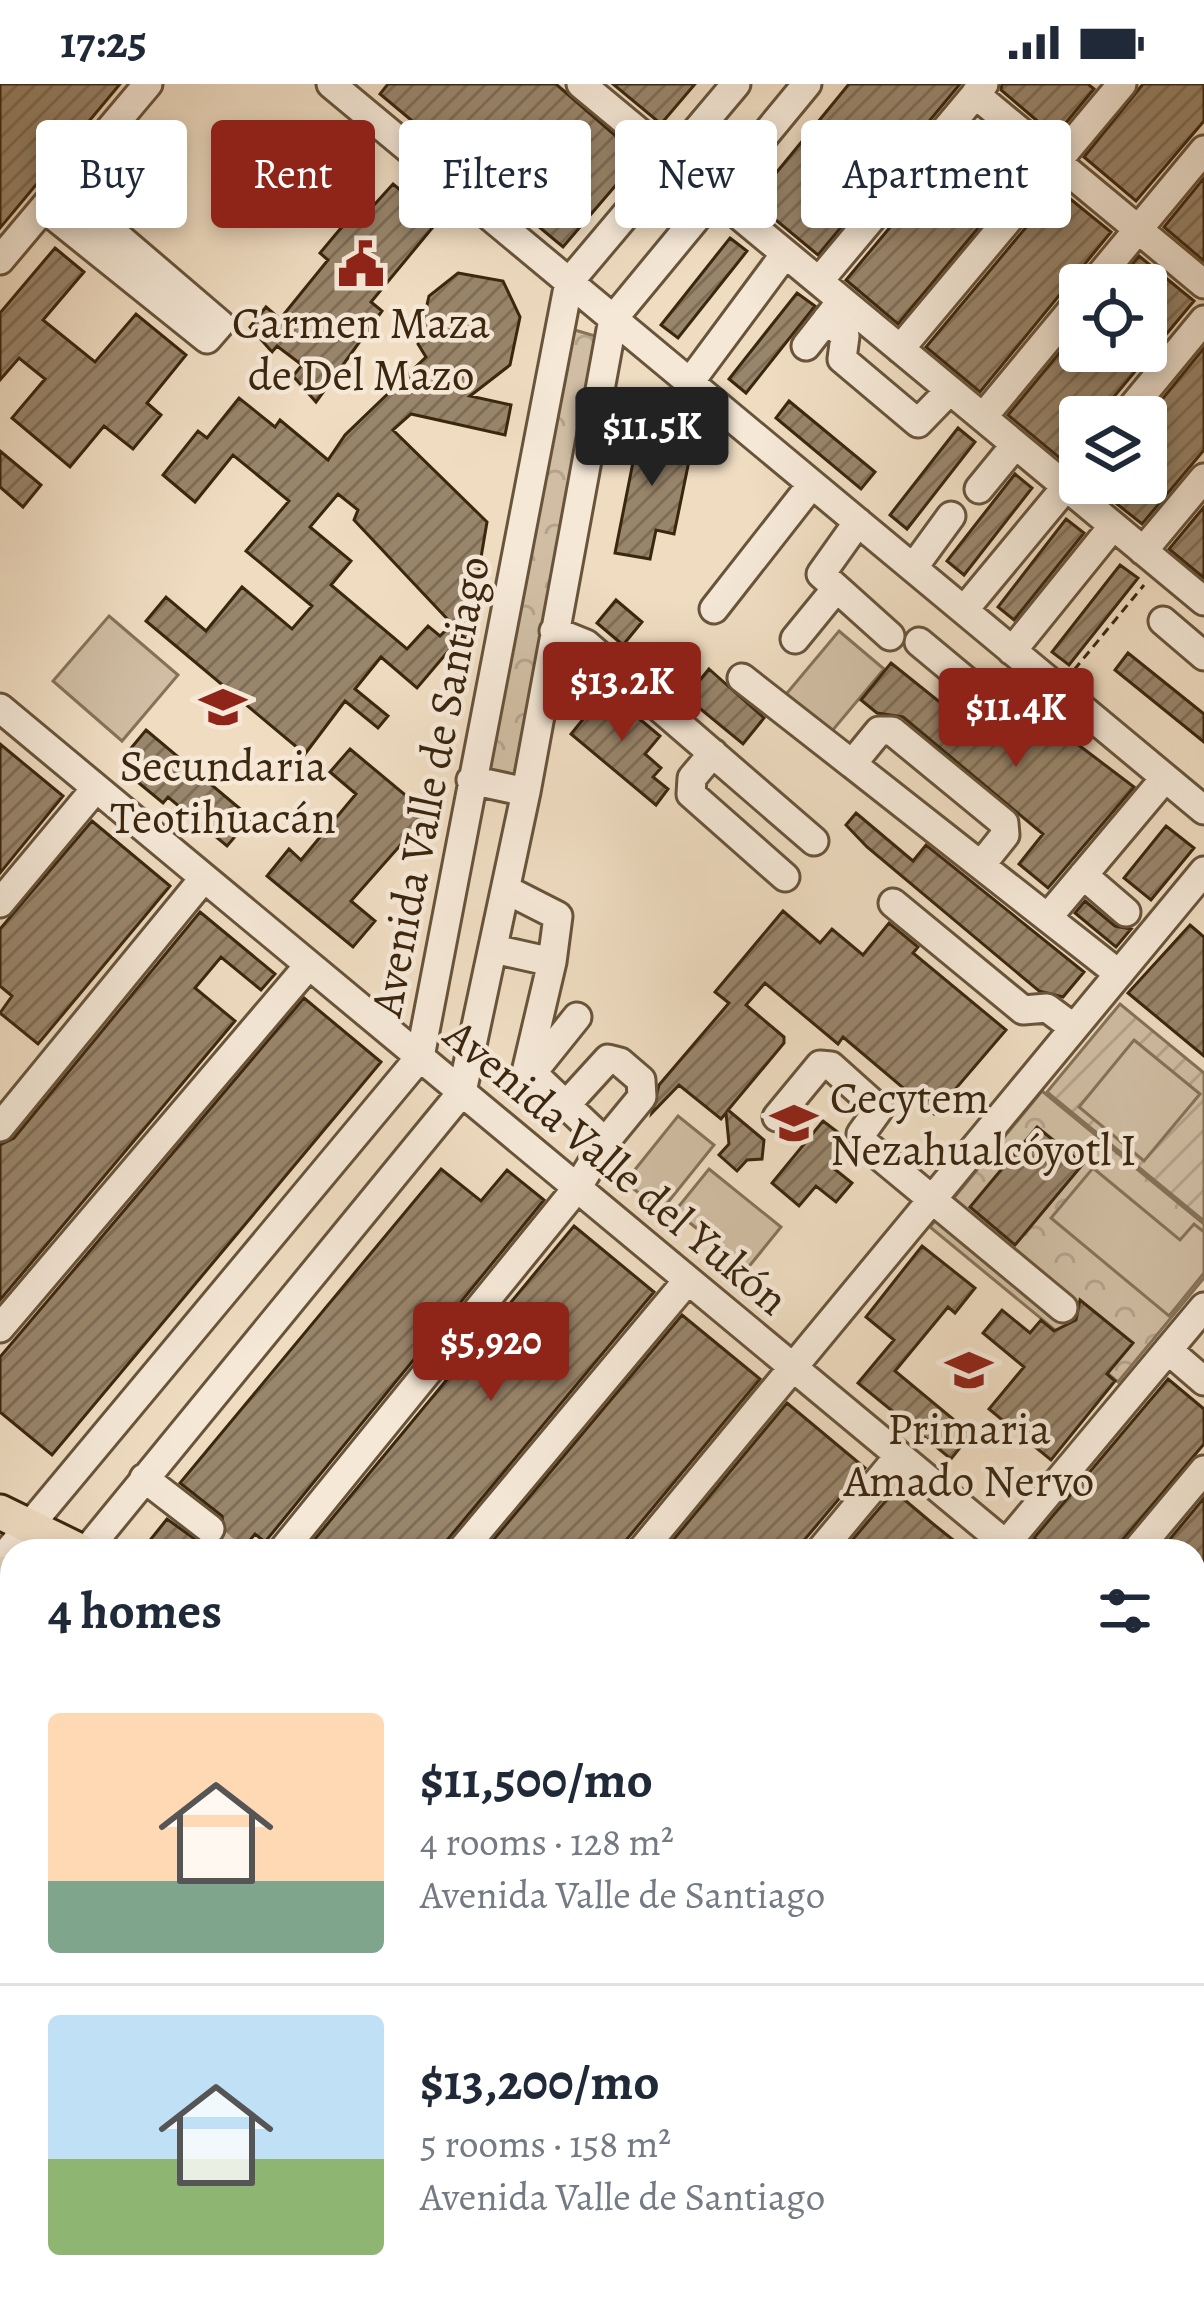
<!DOCTYPE html>
<meta charset="utf-8">
<style>
:root{--surface:#fff;--page:#f2f2f3;--text:#1f2937;--muted:#747a83;--line:#e0e1e3;--accent:#8f2418}
body{margin:0;font-family:Alegreya,serif;background:var(--page);color:var(--text);height:100vh;display:flex;flex-direction:column;font-size:45px;white-space:nowrap}
*{box-sizing:border-box;margin:0}
p{font-size:39px;color:var(--muted)}
.icon{flex:none;width:66px;height:66px;fill:none;stroke:currentColor;stroke-width:2;stroke-linecap:round;stroke-linejoin:round}
.map{position:relative;flex:1;overflow:hidden}
.drawer{position:absolute;left:0px;top:1455px;width:1206px;height:768px;display:flex;flex-direction:column;background:var(--surface);border-radius:36px 36px 0 0;box-shadow:0 6px 18px #0003}
.drawer>*{flex:none}
.hud{position:absolute;left:36px;top:36px;width:1134px;height:108px;display:flex;gap:24px}
.buttons{position:absolute;left:1059px;top:180px;display:grid;gap:24px}
.buttons a{display:grid;place-items:center;width:108px;height:108px;border-radius:12px;background:var(--surface);box-shadow:0 6px 18px #0003;font-size:60px}
.price{position:absolute;translate:-50% -102px;padding:0 27px;border-radius:12px;background:var(--accent);color:#fff;font-size:39px;line-height:78px;filter:drop-shadow(0 3px 6px #0008)}
.price::after{content:'';position:absolute;left:50%;top:72px;width:36px;height:27px;margin-left:-18px;background:inherit;clip-path:polygon(0 0,100% 0,50% 100%)}
.price.selected{background:#222;color:#fff}
ul{padding:0;list-style:none}
li{display:flex;align-items:center;gap:36px;height:300px;padding:0 48px}
li+li{border-top:3px solid var(--line)}
li span{display:grid;place-items:center;flex:none;width:336px;height:240px;border-radius:12px;color:#555}
li>.icon{margin-inline-start:auto}
span .icon{width:144px;height:144px;fill:#fffc;stroke-width:1}
li b{font-size:51px}
h2{display:flex;justify-content:space-between;align-items:center;height:144px;padding:0 48px;font-size:51px}
.pill{padding:0 42px;border-radius:12px;background:var(--surface);box-shadow:0 6px 18px #0003;font-size:42px;line-height:108px}
.pill.selected{background:var(--accent);color:#fff}
.status{display:flex;justify-content:space-between;align-items:center;height:84px;padding:0 60px;background:var(--surface);direction:ltr}
.status svg{height:33px;fill:currentColor}
.map>svg:first-child{display:block}
</style>
<div class="status"><b>17:25</b><svg viewBox="0 0 49 12"><path d="M0 12V9h3v3zM5 12V6h3v6zM10 12V3h3v9zM15 12V0h3v12zM26 1h20v11H26zM47 4h2v5h-2z"/></svg></div>
<div class="map">
<svg width="1204" height="2223" viewBox="0 0 1204 2223">
<defs>
<pattern id="park-crowns" width="20" height="18" patternUnits="userSpaceOnUse" patternTransform="scale(3)"><rect width="20" height="18" fill="#d0bda3"/><path d="M2 6a3 3 0 1 1 6 0M12 15a3 3 0 1 1 6 0" fill="none" stroke="#b4a28b"/></pattern>
<pattern id="garden-furrows" width="10" height="10" patternUnits="userSpaceOnUse" patternTransform="scale(3)"><rect width="10" height="10" fill="#d0bda3"/><path d="M-1 1l2-2M0 10L10 0M9 11l2-2" fill="none" stroke="#b4a28b"/></pattern>
<pattern id="building-hatch" width="6" height="6" patternUnits="userSpaceOnUse" patternTransform="scale(3)"><rect width="6" height="6" fill="#99856b"/><path d="M-1 1l2-2M0 6l6-6M5 7l2-2" fill="none" stroke="#7e6d56"/></pattern>
</defs>
<rect width="100%" height="100%" fill="#efdcc1"/>
<filter id="stains"><feTurbulence type="fractalNoise" baseFrequency=".00167" numOctaves="4"/><feColorMatrix values="0 0 0 0 .2 0 0 0 0 .09 0 0 0 0 .02 0 0 0 .5 -.17"/></filter>
<radialGradient id="worn" r=".72"><stop offset=".6" stop-color="#630" stop-opacity="0"/><stop offset="1" stop-color="#630" stop-opacity=".3"/></radialGradient>
<path fill="url(#park-crowns)" stroke="#867258" stroke-width="3" d="M568,244L602,254L514,691L488,685Z
M1042,1007L1204,1140V1194L1118,1298L930,1143Z"/>
<path fill="url(#garden-furrows)" stroke="#867258" stroke-width="3" d="M1120,920L1204,989V1137L1047,1008Z"/>
<path fill="#d0bda3" stroke="#867258" stroke-width="3" d="M109,532L178,591L122,657L53,597Z
M839,547L884,585L827,653L782,615Z
M1134,956L1200,1010L1144,1077L1079,1023Z
M678,1032L714,1061L661,1127L625,1098Z
M1093,1084L1180,1156L1194,1140L1204,1148V1189L1169,1232L1051,1134Z
M709,1085L781,1143L747,1185L675,1127Z"/>
<path fill="url(#building-hatch)" stroke="#3b260e" stroke-width="3" fill-rule="evenodd" d="M0,0H120L0,144Z
M388,0H556L640,73L563,163L380,10Z
M613,0H695L661,40Z
M849,0H960L818,171L753,117Z
M1002,0H1088L1094,5L1055,52L1001,6Z
M1143,0H1204V37L1136,117L1084,73Z
M978,38L1030,82L898,240L846,196Z
M1204,94V177L1164,143Z
M393,100L438,137L371,218L382,227L316,318L293,292L302,281L277,262L272,268L250,243L266,223L280,235L328,176L320,169L367,113L375,120Z
M1058,105L1111,148L980,308L926,263Z
M730,154L747,167L678,254L661,241Z
M55,164L84,188L43,236L95,278L136,230L186,271L147,319L161,331L133,365L104,342L70,383L12,334L45,295L19,274L0,296V229Z
M1139,172L1194,217L1097,333H1080V354L1062,376L1008,331L1080,244V267H1146V201H1115Z
M458,189L503,197L520,233L510,281L470,312L511,321L505,351L411,330L393,346L487,438L467,556L462,551L417,604L381,573L355,605L388,632L378,644L345,617L305,670L146,537L166,513L206,547L242,503L292,545L312,522L246,467L289,417L233,371L195,418L163,391L198,347L207,354L239,314L275,343L280,336L328,376L345,351L426,273L418,260L429,212ZM338,410L358,426L354,436L452,540L440,552L428,542L407,565L331,501L351,477L310,443Z
M797,209L815,222L746,309L729,295Z
M1204,264V366L1142,440L1092,400L1146,399V335Z
M789,317L875,388L861,405L776,334Z
M642,333L677,340L671,369L690,372L674,450L656,446L650,475L615,469Z
M958,344L975,358L907,445L890,431Z
M0,367L41,401L23,423L0,403Z
M1015,390L1032,404L964,491L947,477Z
M1204,423V494L1169,465Z
M1066,435L1084,449L1014,536L998,523Z
M1120,481L1138,494L1069,581L1052,568Z
M616,516L642,538L623,561L597,539Z
M1128,569L1204,630V658L1115,586Z
M891,579L962,636L971,625L1010,654L1027,649L1035,628L1134,703L1048,804L1019,780L1043,750L903,633L877,629L861,616Z
M709,585L764,634L743,660L686,613Z
M606,607L660,652L645,670L661,684L653,693L668,705L656,721L571,650Z
M146,646L251,734L227,762L168,713L163,719L134,695L139,689L122,675Z
M0,660L63,712L0,789Z
M350,665L428,730L351,817L375,837L353,863L267,792L289,765L301,776L356,710L330,688Z
M856,729L913,777L926,761L1084,888L1063,913L1039,907L867,763L846,741Z
M92,737L170,802L38,960L0,929L12,912L0,902V845Z
M1166,742L1194,764L1151,816L1124,794Z
M1085,817L1115,842L1131,845L1116,863L1075,829Z
M783,827L820,859L832,845L863,871L889,839L918,863L913,869L1006,946L934,1030L843,953L838,960L765,899L746,921L784,953V959L728,1026L764,1056L762,1075L747,1076L737,1087L719,1071L729,1060L726,1029L721,1035L679,1001L652,1029L659,1001L729,919L715,908Z
M200,828L275,890L261,906L221,873L195,904L235,937L0,1216V1061L14,1054Z
M1190,841L1204,853V972L1128,909Z
M304,914L381,978L52,1371L0,1328V1273Z
M823,1037L844,1053L847,1064L832,1083L852,1099L836,1118L816,1102L799,1122L772,1099Z
M1037,1043L1083,1080L1015,1161L970,1123Z
M441,1085L481,1117L507,1086L544,1116L265,1458L255,1450L241,1467H156L147,1460L167,1435L206,1463L225,1455L222,1432L180,1399Z
M574,1142L654,1208L628,1239L438,1467H305Z
M922,1162L975,1204L955,1229L948,1223L895,1287L971,1350L951,1375L858,1299L894,1256L866,1233Z
M1080,1216L1133,1259L1107,1290L1115,1297L1051,1376L989,1325L1024,1283L983,1249L1002,1226L1030,1249L1041,1236L1054,1247L1076,1236Z
M682,1231L760,1295L617,1467H484Z
M1168,1295L1204,1325V1360L1113,1467H1050L1034,1454Z
M787,1319L865,1384L795,1467H664Z
M894,1407L932,1439L967,1467H843Z
M1204,1414V1485L1194,1476V1467H1160Z"/>
<g fill="none" stroke-linecap="round" stroke-linejoin="round">
<path stroke="#cbb89d" stroke-width="27" stroke-dasharray="27 14" stroke-linecap="butt" d="M217,1458L227,1467"/>
<defs>
<path id="minor" d="M331,0L1204,726
M581,0L1204,517
M975,10L1204,200
M44,124L207,255L220,240L61,104
M0,176L148,0
M819,197L984,0
M1092,201L1204,66
M827,235L845,252L842,275L918,339L950,306
M806,262L839,220
M900,265L1122,0
M690,298L785,170
M983,333L1080,216
M1124,333L1204,236
M979,405L1015,361
M858,438L821,490L890,552
M1143,467L1204,394
M913,484L951,432
M714,525L812,400
M964,526L1080,386
M1163,537L1204,572
M554,547L586,560L814,757
M795,555L835,506
M919,558L1014,637
M1012,567L1113,442
M742,594L852,680
M0,624L1014,1467
M713,669L692,694L691,710L785,793
M471,696L526,708
M981,781L1005,751L1004,739L892,647H879L852,680L1119,890
M1083,791L1126,828
M507,806L558,832L552,878
M0,819L96,704
M893,819L1023,926L1047,924L1074,944
M1048,833L1165,694
M532,989L577,933
M566,1021L608,975L620,978L641,996L642,1013L605,1058
M777,1033L820,981L831,982L879,1025L861,1050L864,1059L1063,1224
M0,1043L204,794
M0,1244L309,881
M1168,1266L1204,1297
M144,1394L210,1445
M86,1467L462,1008L526,708L613,235L807,0
M282,1467L577,1104L605,1058L527,984L552,878L494,865
M461,1467L688,1196
M641,1467L1204,787
M820,1467L899,1372
M1000,1467L1204,1223
M1136,1467L1204,1386
M0,1477L420,973L569,198L736,0
M0,1514L12,1513
M1194,1561L1204,1549
M1194,1617L1204,1625
M1194,1726L1204,1714
M0,1855L12,1841
M1194,1888L1204,1876
M0,2092L12,2077
M0,2187L12,2197
M29,2211L44,2223
M1004,2211L1018,2223
M91,2223L101,2211
M286,2223L296,2211
M484,2223L494,2211
M681,2223L691,2211
M874,2223L884,2211
M1080,2223L1090,2211"/>
<path id="major" d="M0,1428L80,1467
M0,1489L12,1496
M1194,2062L1204,2067
M1194,2089L1204,2094
M1194,2122L1204,2128"/>
</defs>
<use href="#minor" stroke="#68543b" stroke-width="33"/>
<use href="#major" stroke="#3b260e" stroke-width="39"/>
<path stroke="#3b260e" stroke-width="3" stroke-dasharray="9 6" stroke-linecap="butt" d="M1074,586L1144,501"/>
<use href="#minor" stroke="#f5e8d7" stroke-width="27"/>
<use href="#major" stroke="#efdcc1" stroke-width="33"/>
</g>
<defs>
<symbol id="civic-bare" viewBox="-9 -9 18 18"><path d="M-.6-6.5H3V-4.5H.6V-3L4-1V1h2V6H-6V1h2V-1L-.6-3ZM-1.2 2.5V6h2.4V2.5Z" fill="#8f2418" stroke="#f5e8d7" stroke-width="2.5" paint-order="stroke"/></symbol>
<symbol id="school-bare" viewBox="-9 -9 18 18"><path d="M0-5L7-2L0 1L-7-2ZM-4 1L0 2.5L4 1V4Q0 6-4 4Z" fill="#8f2418" stroke="#f5e8d7" stroke-width="2.5" paint-order="stroke"/></symbol>
<symbol id="university-bare" viewBox="-9 -9 18 18"><path d="M0-5L7-2L0 1L-7-2ZM-4 1L0 2.5L4 1V4Q0 6-4 4Z" fill="#8f2418" stroke="#f5e8d7" stroke-width="2.5" paint-order="stroke"/></symbol>
</defs>
<g fill-rule="evenodd">
<use href="#civic-bare" x="328" y="147" width="66" height="66"/>
<use href="#school-bare" x="190" y="590" width="66" height="66"/>
<use href="#university-bare" x="761" y="1006" width="66" height="66"/>
<use href="#school-bare" x="936" y="1253" width="66" height="66"/>
</g>
<g text-anchor="middle" stroke-width="9" stroke-linejoin="round" paint-order="stroke">
<g font-size="45" fill="#3b260e" stroke="#f5e8d7">
<text x="361" y="254">Carmen Maza<tspan x="361" dy="52">de Del Mazo</tspan></text>
<text x="223" y="697">Secundaria<tspan x="223" dy="52">Teotihuacán</tspan></text>
<text x="830" y="1029" text-anchor="start">Cecytem<tspan x="830" dy="52">Nezahualcóyotl I</tspan></text>
<text x="969" y="1360">Primaria<tspan x="969" dy="52">Amado Nervo</tspan></text>
</g>
<g font-size="45" fill="#3b260e" stroke="#f5e8d7">
<text transform="translate(429 702) rotate(-79)" y="16">Avenida Valle de Santiago</text>
<text transform="translate(617 1082) rotate(40)" y="16">Avenida Valle del Yukón</text>
</g>
</g>
<rect width="100%" height="100%" filter="url(#stains)"/>
<rect width="100%" height="100%" fill="url(#worn)"/>
</svg>
<div class="buttons">
<a><svg class="icon" aria-label="locate" viewBox="0 0 24 24"><circle cx="12" cy="12" r="6"/><path d="M12 2v4M12 18v4M2 12h4M18 12h4"/></svg></a>
<a><svg class="icon" aria-label="layers" viewBox="0 0 24 24"><path d="M12 4l9 5-9 5-9-5zM3 14l9 5 9-5"/></svg></a>
</div>
<b class="price selected" style="left:652px;top:405px">$11.5K</b>
<b class="price" style="left:622px;top:660px">$13.2K</b>
<b class="price" style="left:1016px;top:686px">$11.4K</b>
<b class="price" style="left:491px;top:1320px">$5,920</b>
<div class="hud">
<a class="pill">Buy</a>
<a class="pill selected">Rent</a>
<a class="pill">Filters</a>
<a class="pill">New</a>
<a class="pill">Apartment</a>
</div>
<section class="drawer">
<h2>4 homes<svg class="icon" aria-label="filters" viewBox="0 0 24 24"><path d="M4 7h16M4 17h16"/><circle cx="9" cy="7" r="2"/><circle cx="15" cy="17" r="2"/></svg></h2>
<ul>
<li><span style="background:linear-gradient(#ffd9b3 70%,#7fa58c 0)"><svg class="icon" aria-label="home" viewBox="0 0 24 24"><path d="M3 11l9-7 9 7M6 9v11h12V9"/></svg></span><div><b>$11,500/mo</b><p>4 rooms · 128 m²</p><p>Avenida Valle de Santiago</p></div></li>
<li><span style="background:linear-gradient(#bfe0f5 60%,#8fb573 0)"><svg class="icon" aria-label="home" viewBox="0 0 24 24"><path d="M3 11l9-7 9 7M6 9v11h12V9"/></svg></span><div><b>$13,200/mo</b><p>5 rooms · 158 m²</p><p>Avenida Valle de Santiago</p></div></li>
</ul>
</section>
</div>
